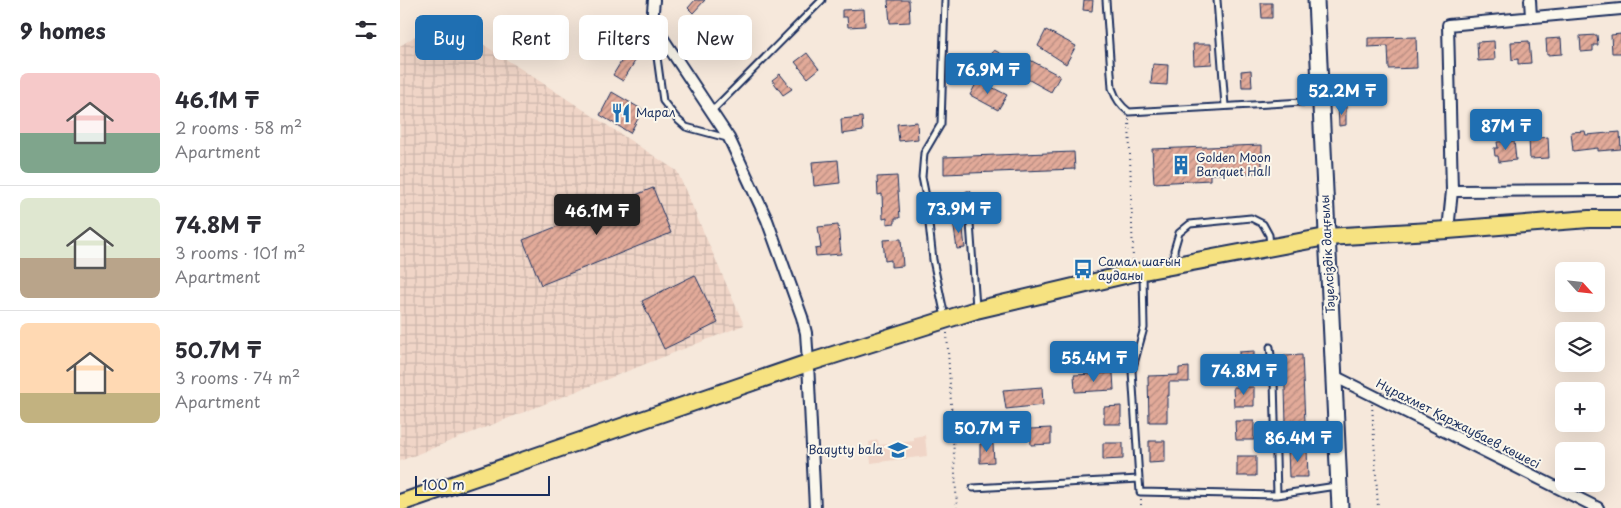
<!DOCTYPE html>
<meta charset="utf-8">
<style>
:root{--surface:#fff;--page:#f7f7f7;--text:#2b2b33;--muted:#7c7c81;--line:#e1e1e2;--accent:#1f6fb2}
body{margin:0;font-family:"Playpen Sans",sans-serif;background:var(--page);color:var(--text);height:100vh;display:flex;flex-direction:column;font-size:19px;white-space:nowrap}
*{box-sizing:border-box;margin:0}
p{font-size:16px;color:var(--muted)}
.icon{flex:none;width:28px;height:28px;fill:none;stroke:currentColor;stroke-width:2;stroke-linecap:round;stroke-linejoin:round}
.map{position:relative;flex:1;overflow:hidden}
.drawer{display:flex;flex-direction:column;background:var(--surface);width:400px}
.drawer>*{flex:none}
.hud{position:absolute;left:15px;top:15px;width:475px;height:45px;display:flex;gap:10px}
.needle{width:32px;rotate:117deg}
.controls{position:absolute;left:1155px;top:262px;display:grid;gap:10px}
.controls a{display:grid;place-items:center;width:50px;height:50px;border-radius:8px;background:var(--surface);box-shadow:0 5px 20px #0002;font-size:25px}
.scale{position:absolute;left:15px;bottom:12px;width:135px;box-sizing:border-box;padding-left:5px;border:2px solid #1b2f5e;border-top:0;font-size:14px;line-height:18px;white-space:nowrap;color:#1b2f5e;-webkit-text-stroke:4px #fbf7ec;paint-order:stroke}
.price{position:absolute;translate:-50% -42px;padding:0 11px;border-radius:5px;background:var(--accent);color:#fff;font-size:16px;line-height:32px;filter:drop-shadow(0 1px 2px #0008)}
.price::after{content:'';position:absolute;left:50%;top:30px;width:15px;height:11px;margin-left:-8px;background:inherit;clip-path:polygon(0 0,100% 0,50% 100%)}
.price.current{background:#222;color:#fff}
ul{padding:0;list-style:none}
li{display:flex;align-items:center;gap:15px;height:125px;padding:0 20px}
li+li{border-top:1px solid var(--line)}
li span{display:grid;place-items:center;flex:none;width:140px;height:100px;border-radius:8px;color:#555}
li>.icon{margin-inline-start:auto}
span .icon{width:60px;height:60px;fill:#fffc;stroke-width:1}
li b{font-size:21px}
h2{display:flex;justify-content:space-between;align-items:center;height:60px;padding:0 20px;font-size:21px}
.pill{padding:0 18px;border-radius:8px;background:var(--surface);box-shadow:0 5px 20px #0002;font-size:18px;line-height:45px}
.pill.current{background:var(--accent);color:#fff}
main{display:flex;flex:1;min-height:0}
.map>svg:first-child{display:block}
</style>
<main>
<section class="drawer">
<h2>9 homes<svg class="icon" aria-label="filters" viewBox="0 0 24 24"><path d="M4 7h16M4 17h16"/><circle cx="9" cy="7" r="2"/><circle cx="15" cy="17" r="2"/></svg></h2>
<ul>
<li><span style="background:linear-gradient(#f6c9c9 60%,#7fa58c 0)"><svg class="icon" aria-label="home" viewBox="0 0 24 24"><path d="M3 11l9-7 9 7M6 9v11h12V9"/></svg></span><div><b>46.1M ₸</b><p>2 rooms · 58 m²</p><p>Apartment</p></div></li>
<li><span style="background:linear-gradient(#dfe7d0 60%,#b9a48a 0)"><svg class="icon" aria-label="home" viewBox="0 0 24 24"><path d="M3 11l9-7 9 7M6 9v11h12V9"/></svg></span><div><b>74.8M ₸</b><p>3 rooms · 101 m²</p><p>Apartment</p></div></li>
<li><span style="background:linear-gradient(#ffd9b3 70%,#c2b280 0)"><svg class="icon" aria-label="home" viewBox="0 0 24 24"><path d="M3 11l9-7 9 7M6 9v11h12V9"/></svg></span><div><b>50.7M ₸</b><p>3 rooms · 74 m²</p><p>Apartment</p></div></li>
</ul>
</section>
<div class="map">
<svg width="1221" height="508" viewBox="0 0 1221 508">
<defs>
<pattern id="industrial-grid" width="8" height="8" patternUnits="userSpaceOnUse" patternTransform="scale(1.25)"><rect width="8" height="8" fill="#f0d5c7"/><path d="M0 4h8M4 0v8" fill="none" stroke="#cdb7ad"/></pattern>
<pattern id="building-hatch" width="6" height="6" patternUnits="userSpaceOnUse" patternTransform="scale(1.25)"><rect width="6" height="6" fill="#e2aa99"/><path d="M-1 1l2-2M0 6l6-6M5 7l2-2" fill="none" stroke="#b68b80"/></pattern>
</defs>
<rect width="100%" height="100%" fill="#f6e8db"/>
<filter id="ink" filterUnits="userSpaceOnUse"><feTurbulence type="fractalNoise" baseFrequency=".02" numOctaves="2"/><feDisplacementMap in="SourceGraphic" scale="10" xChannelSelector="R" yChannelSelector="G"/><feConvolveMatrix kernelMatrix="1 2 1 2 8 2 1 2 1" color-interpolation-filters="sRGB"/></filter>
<g filter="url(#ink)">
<path fill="#f0d5c7" d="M525,435L527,456L471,463L469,442L478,440L479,445L514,441V437Z"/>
<path fill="url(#industrial-grid)" d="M43,18L277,171L344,325L0,461V46Z"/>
<path fill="url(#building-hatch)" stroke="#1b2f5e" d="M295,0H305L293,13L288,8Z
M488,0H509L510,22L490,23Z
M684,0H693L692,11L683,10Z
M861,3H872V18H862Z
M464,9L465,26L448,27L447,17H442V10Z
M325,16L340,30L330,40L315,26Z
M646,30L676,46L666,64L638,46Z
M1221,34V53H1212L1211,35Z
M1197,35L1198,45H1193V51L1181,52L1180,36Z
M236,37L246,43L223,81L213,75Z
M1016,37L1017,68L989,69L988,46L968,47V38Z
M1161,38L1162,54L1147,55L1146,39Z
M1094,41L1095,60L1078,61L1077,42Z
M1129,41L1131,63L1118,64V59L1112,60L1111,42Z
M793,44H811L812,64L794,65Z
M594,50L626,67L630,60L660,76L651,92L622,76L618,83L585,66Z
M407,53L419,69L408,78L395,62Z
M753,64L768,65L767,85L751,84Z
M851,70L852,87H842L841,71Z
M380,74L392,89L383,95L372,80Z
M578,80L607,95L598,110L570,95Z
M212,92L243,110L230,133L200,115Z
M938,106H946V125L939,126Z
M462,117L463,131L442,134L441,119Z
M517,122L518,139L499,141L497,124Z
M1185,131L1186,135L1220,132L1221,149L1198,151V148L1173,151L1171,132Z
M1148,137L1149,158L1130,159L1129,139Z
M1114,141L1116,160L1099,162L1098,156H1095L1094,148H1098L1097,142Z
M862,145V173L810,174V180L754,183L752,149Z
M674,152L675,169L544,174V157Z
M438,160L440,183L414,186L412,162Z
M497,176L500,218H495V223L487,224V218L483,219L482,194L478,195L477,177Z
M253,188L271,233L141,285L123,240Z
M562,220L565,248L557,249L553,221Z
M438,225L441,254L416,256L415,249L421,248L418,227Z
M501,239L503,266L491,267V260L485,261L483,240Z
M295,275L318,323L264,349L242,301Z
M854,351V371H839V352Z
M902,355L905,422L886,423L884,356Z
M789,367V382H769V396H767V422H749L748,376L779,375V368Z
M713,373L714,390L675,392L674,375Z
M642,387L643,405L606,409L603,390Z
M833,387H854V406H834Z
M721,406V424H704V407Z
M835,421H854V440H836Z
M651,428V444L631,445L630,429Z
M749,441H765V462L749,463Z
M703,443H723V459L703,460Z
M580,444H593L594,462L580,463Z
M888,449H907L908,477H889Z
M837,456H856V476H837Z"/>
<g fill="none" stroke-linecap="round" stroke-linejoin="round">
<defs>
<path id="lane" d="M545,0L541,124L524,153L522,177L526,197L533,260L545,317
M706,0L712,88C716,99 720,105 729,112L920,101
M817,0L825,106
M253,28L263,101L278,120L286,127L327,138
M312,111L422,0
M568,195L576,307
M775,262L774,250L779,233L790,224L851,218L863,224L869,235L870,245
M739,479L740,492L877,495L874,381L870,347
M573,488L739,479L732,371L744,328L743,274
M877,495L936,486"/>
<path id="street" d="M254,0L252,22L329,138L367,220L402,317L406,333L408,363L415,508
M1130,0L1131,17
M1221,9L1048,25L1052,191L1221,190
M1048,230L1052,191
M934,376L1198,508"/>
<path id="secondary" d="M916,0L940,508"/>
<path id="primary" d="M0,503L408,363L576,310L733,273L926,237L1048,230L1189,219H1221"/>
</defs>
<use href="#lane" stroke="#1b2f5e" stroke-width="9"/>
<use href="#street" stroke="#1b2f5e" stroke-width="14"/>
<use href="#secondary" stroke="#1b2f5e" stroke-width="19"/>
<use href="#primary" stroke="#1b2f5e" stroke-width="20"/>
<path stroke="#1b2f5e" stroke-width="2" stroke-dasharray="1 4" stroke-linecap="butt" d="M729,119L733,260
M547,333L557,508
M972,404L978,508
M741,499V508"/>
<use href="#lane" stroke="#fbf7ec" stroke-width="5"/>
<use href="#street" stroke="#fbf7ec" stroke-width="10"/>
<use href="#secondary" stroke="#fbf7ec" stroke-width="15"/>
<use href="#primary" stroke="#f6e281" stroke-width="16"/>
</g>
</g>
<defs>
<symbol id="restaurant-bare" viewBox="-9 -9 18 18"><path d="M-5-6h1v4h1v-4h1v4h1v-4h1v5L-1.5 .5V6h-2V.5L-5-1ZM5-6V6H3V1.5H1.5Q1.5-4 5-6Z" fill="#1f6fb2" stroke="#fbf7ec" stroke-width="2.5" paint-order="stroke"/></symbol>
<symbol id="building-bare" viewBox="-9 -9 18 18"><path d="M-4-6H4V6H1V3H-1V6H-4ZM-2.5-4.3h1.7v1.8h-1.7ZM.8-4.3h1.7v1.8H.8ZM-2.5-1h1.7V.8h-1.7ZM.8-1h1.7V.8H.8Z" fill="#1f6fb2" stroke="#fbf7ec" stroke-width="2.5" paint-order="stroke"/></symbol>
<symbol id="bus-bare" viewBox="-9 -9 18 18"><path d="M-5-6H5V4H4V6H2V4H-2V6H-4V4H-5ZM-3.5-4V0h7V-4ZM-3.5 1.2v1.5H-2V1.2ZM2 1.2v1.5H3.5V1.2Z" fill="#1f6fb2" stroke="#fbf7ec" stroke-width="2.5" paint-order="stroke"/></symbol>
<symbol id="school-bare" viewBox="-9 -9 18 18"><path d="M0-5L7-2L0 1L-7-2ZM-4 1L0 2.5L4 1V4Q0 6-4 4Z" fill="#1f6fb2" stroke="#fbf7ec" stroke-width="2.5" paint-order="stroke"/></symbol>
</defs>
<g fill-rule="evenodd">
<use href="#restaurant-bare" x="207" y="99" width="28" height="28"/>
<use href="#building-bare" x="767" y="151" width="28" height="28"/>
<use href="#bus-bare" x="669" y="255" width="28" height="28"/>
<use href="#school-bare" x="484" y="436" width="28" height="28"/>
</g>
<g text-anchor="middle" stroke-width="4" stroke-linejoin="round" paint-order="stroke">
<g font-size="12" fill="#1b2f5e" stroke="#fbf7ec" text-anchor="start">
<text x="236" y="117">Марал</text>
<text x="796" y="162">Golden Moon<tspan x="796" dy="14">Banquet Hall</tspan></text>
<text x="698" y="266">Самал шағын<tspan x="698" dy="14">ауданы</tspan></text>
<text x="483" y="454" text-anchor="end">Baqytty bala</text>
</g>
<g font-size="12" fill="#1b2f5e" stroke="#fbf7ec">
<text transform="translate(928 254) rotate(-93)" y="4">Тәуелсіздік даңғылы</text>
<text transform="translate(1058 424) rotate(27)" y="4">Нұрахмет Қаржаубаев көшесі</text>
</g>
</g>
</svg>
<div class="controls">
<a><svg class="needle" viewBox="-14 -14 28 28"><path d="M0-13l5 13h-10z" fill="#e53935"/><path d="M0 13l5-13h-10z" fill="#7c7c81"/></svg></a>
<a><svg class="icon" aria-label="layers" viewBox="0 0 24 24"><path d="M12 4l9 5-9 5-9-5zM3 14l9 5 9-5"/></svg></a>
<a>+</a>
<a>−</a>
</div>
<div class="scale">100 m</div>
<b class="price" style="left:588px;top:95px">76.9M ₸</b>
<b class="price" style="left:942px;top:116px">52.2M ₸</b>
<b class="price" style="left:1106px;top:151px">87M ₸</b>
<b class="price" style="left:559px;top:234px">73.9M ₸</b>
<b class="price current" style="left:197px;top:236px">46.1M ₸</b>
<b class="price" style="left:694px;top:383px">55.4M ₸</b>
<b class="price" style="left:844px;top:396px">74.8M ₸</b>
<b class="price" style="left:587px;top:453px">50.7M ₸</b>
<b class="price" style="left:898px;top:463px">86.4M ₸</b>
<div class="hud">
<a class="pill current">Buy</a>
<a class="pill">Rent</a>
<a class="pill">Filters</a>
<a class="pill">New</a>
</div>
</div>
</main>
